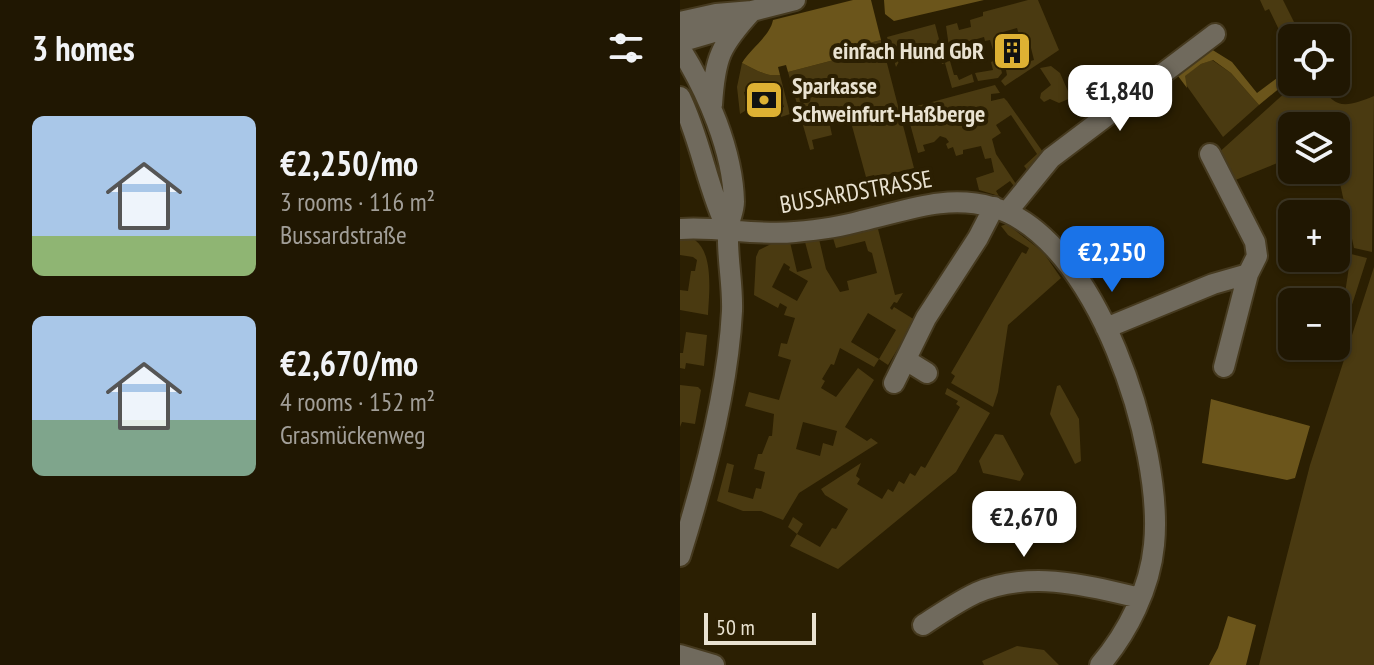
<!DOCTYPE html>
<meta charset="utf-8">
<style>
:root{--surface:#201702;--page:#28200c;--text:#f1f3f6;--muted:#a29f99;--line:#3d3624;--accent:#1a73e8}
body{margin:0;font-family:"PT Sans Narrow",sans-serif;background:var(--page);color:var(--text);height:100vh;display:flex;flex-direction:column;font-size:30px;white-space:nowrap}
*{box-sizing:border-box;margin:0}
p{font-size:26px;color:var(--muted)}
.icon{flex:none;width:44px;height:44px;fill:none;stroke:currentColor;stroke-width:2;stroke-linecap:round;stroke-linejoin:round}
.map{position:relative;flex:1;overflow:hidden}
.panel{display:flex;flex-direction:column;background:var(--surface);width:680px}
.panel>*{flex:none}
.buttons{position:absolute;left:598px;top:24px;display:grid;gap:16px}
.buttons a{display:grid;place-items:center;width:72px;height:72px;border-radius:12px;background:var(--surface);box-shadow:0 2px 6px #0004,0 0 0 2px var(--line);font-size:40px}
.scale{position:absolute;left:24px;bottom:20px;width:112px;box-sizing:border-box;padding-left:8px;border:4px solid #e9e2d1;border-top:0;font-size:22px;line-height:28px;white-space:nowrap;color:#e9e2d1;-webkit-text-stroke:6px #2b1f02;paint-order:stroke}
.price{position:absolute;translate:-50% -68px;padding:0 18px;border-radius:16px;background:#fff;color:#222;font-size:26px;line-height:52px;filter:drop-shadow(0 2px 4px #0008)}
.price::after{content:'';position:absolute;left:50%;top:48px;width:24px;height:18px;margin-left:-12px;background:inherit;clip-path:polygon(0 0,100% 0,50% 100%)}
.price.on{background:var(--accent);color:#fff}
ul{padding:0;list-style:none}
li{display:flex;align-items:center;gap:24px;height:200px;padding:0 32px}
li span{display:grid;place-items:center;flex:none;width:224px;height:160px;border-radius:12px;color:#555}
li>.icon{margin-inline-start:auto}
span .icon{width:96px;height:96px;fill:#fffc;stroke-width:1}
li b{font-size:34px}
h2{display:flex;justify-content:space-between;align-items:center;height:96px;padding:0 32px;font-size:34px}
main{display:flex;flex:1;min-height:0}
.map>svg:first-child{display:block}
</style>
<main>
<section class="panel">
<h2>3 homes<svg class="icon" aria-label="filters" viewBox="0 0 24 24"><path d="M4 7h16M4 17h16"/><circle cx="9" cy="7" r="2"/><circle cx="15" cy="17" r="2"/></svg></h2>
<ul>
<li><span style="background:linear-gradient(#a9c7e8 75%,#8fb573 0)"><svg class="icon" aria-label="home" viewBox="0 0 24 24"><path d="M3 11l9-7 9 7M6 9v11h12V9"/></svg></span><div><b>€2,250/mo</b><p>3 rooms · 116 m²</p><p>Bussardstraße</p></div></li>
<li><span style="background:linear-gradient(#a9c7e8 65%,#7fa58c 0)"><svg class="icon" aria-label="home" viewBox="0 0 24 24"><path d="M3 11l9-7 9 7M6 9v11h12V9"/></svg></span><div><b>€2,670/mo</b><p>4 rooms · 152 m²</p><p>Grasmückenweg</p></div></li>
</ul>
</section>
<div class="map">
<svg width="694" height="665" viewBox="0 0 694 665">
<rect width="100%" height="100%" fill="#2b1f02"/>
<path fill="#4a3a11" fill-rule="evenodd" d="M348,0H358L379,50L325,86L321,81L327,75L325,65L331,63L333,66L354,60L350,44L342,46L337,28L316,34L320,46L316,48L322,73L318,78L298,81L295,73L313,70L311,62L316,60L310,40L305,41L304,37L269,47L266,26L277,23L279,30L291,27L290,20L303,16V12Z
M580,0H603L622,38H612V57L589,9L585,11Z
M255,24L265,62L270,61L274,75H277L279,80L292,74L294,82L272,88L265,63L262,64L259,55L250,57L246,50L232,54L229,59L220,60L216,67L207,37Z
M201,40L234,168L195,178L194,175L186,177L169,115L149,121L152,135L132,140L134,149L130,150L108,72L154,60L152,52Z
M532,60L551,73L579,105L543,137L504,82V76L521,64Z
M62,63C74,69 86,77 100,75L110,114L101,117L99,109L104,107L97,83L64,92L68,109L60,114L57,87Z
M371,66L380,73L391,98L379,103L370,99L364,102L360,98L361,93L371,85L360,68Z
M617,82H641C653,112 669,106 694,96L692,252L674,248L656,165V126H612V157L548,183L535,156Z
M315,85L320,93L311,94V101L324,98L327,101L365,155L349,172L344,166L357,154L331,115L316,125L321,133L312,139L316,154L338,187L337,190L330,181L316,191L319,196L299,190L296,178L314,172L311,158L305,159L301,146L283,150V154L276,156L273,147L268,149L266,144L269,142L266,138L260,136L254,142L243,145L245,151L238,153L226,109Z
M327,224L363,252L381,278L328,325L318,392L313,407L271,383L275,376L271,373L336,262L342,252L346,254L349,248L328,235L321,226Z
M198,229L215,295L223,293L217,303L214,302L210,308L212,310L214,307L235,320L208,365L199,359L194,367L160,348L154,365L151,364L142,379L145,381L141,388L156,397L178,368L194,380L165,427L187,441L191,438L198,443L119,493L103,520L81,511H63L37,501L47,463L54,465L48,492L73,499L76,488L81,489L85,472L74,469L78,454H82L89,436H92L94,414L65,406L69,392L99,400L111,360L98,356L101,343L107,344L115,318L104,315L107,307L100,303L98,308L74,295L76,257L79,250L93,243L110,242L117,272L132,268L125,242L139,239L146,269L160,292L169,290L167,281L197,273L192,253L188,251L185,241L156,248L153,238ZM104,263L110,267L109,270L128,281L117,301L92,287ZM188,313L216,330L199,359L171,342ZM123,422L157,431L153,446L143,443L140,456L116,449Z
M0,239L15,240C34,254 29,294 28,315L0,310V290L8,291L11,271H15L17,260L13,257L0,255Z
M671,254L687,258L655,358Z
M694,267V665H579L630,465Z
M6,332L27,335L24,366L6,363L5,369L0,368V353H3Z
M0,385L18,387L21,390L15,424L2,422L0,427Z
M380,385L399,419L401,461L395,464L370,414L377,386Z
M267,388L310,413L276,472L158,569L110,546L117,534L108,527L113,517L123,524L117,534L140,547L152,528L156,529L168,509L145,495L141,489L181,463L176,476L180,479L177,484L202,499L208,489L213,492L219,481L224,484L230,473L235,476L241,466L245,468L280,407L276,404L278,401L265,394Z
M315,434L323,435L344,474L340,481L303,473L299,461Z
M337,646L364,650L379,665H304L302,661Z"/>
<path fill="#6b551b" d="M173,0H191L201,40L153,52L154,60L108,72L106,65L98,67L100,75C86,77 74,69 62,63C71,48 90,36 93,20Z
M204,0H304L214,21L205,14Z
M531,49L552,62L577,93L612,67V78L579,105L551,73L533,60L521,64L505,76L507,88L495,72Z
M531,399L630,426L615,478L607,480L522,463Z
M548,616L576,625L566,665H529L538,648Z"/>
<g fill="none" stroke-linecap="round" stroke-linejoin="round">
<defs>
<path id="minor" d="M0,22L36,14L72,11L115,0
M0,42L41,30L58,19
M0,48C27,91 53,151 54,202C54,212 48,222 48,232C47,258 53,285 52,311C48,391 24,480 0,556
M0,97C21,140 27,188 48,231
M32,105C35,57 40,46 72,11
M530,154L575,242L577,256L568,274
M327,212L371,158L535,34
M0,229C38,226 76,236 115,232C137,230 160,227 181,221C226,211 266,194 312,207C417,235 484,448 474,545C470,588 448,632 420,665
M426,328L533,284L568,274L544,367
M226,360L247,373
M214,383L246,318L298,238L314,207
M243,625C260,614 277,602 296,593C350,570 406,585 460,598
M0,655L34,665"/>
</defs>
<use href="#minor" stroke="#463a1f" stroke-width="24"/>
<use href="#minor" stroke="#706a5d" stroke-width="20"/>
</g>
<defs>
<symbol id="building-square" viewBox="-11 -11 22 22"><rect x="-9" y="-9" width="18" height="18" rx="4" fill="#deb133" stroke="#2b1f02"/><path d="M-4-6H4V6H1V3H-1V6H-4ZM-2.5-4.3h1.7v1.8h-1.7ZM.8-4.3h1.7v1.8H.8ZM-2.5-1h1.7V.8h-1.7ZM.8-1h1.7V.8H.8Z" fill="#111"/></symbol>
<symbol id="bank-square" viewBox="-11 -11 22 22"><rect x="-9" y="-9" width="18" height="18" rx="4" fill="#deb133" stroke="#2b1f02"/><path d="M-6-4H6V4H-6ZM0-2.3a2.3 2.3 0 1 0 0 4.6a2.3 2.3 0 1 0 0-4.6Z" fill="#111"/></symbol>
</defs>
<g fill-rule="evenodd">
<use href="#building-square" x="310" y="29" width="44" height="44"/>
<use href="#bank-square" x="62" y="78" width="44" height="44"/>
</g>
<g text-anchor="middle" stroke-width="8" stroke-linejoin="round" paint-order="stroke">
<g font-size="24" font-weight="bold" fill="#e9e2d1" stroke="#2b1f02" text-anchor="end">
<text x="304" y="59">einfach Hund GbR</text>
<text x="112" y="94" text-anchor="start">Sparkasse<tspan x="112" dy="28">Schweinfurt-Haßberge</tspan></text>
</g>
<g font-size="24" fill="#e9e2d1" stroke="#2b1f02">
<text transform="translate(176 192) rotate(-10)" y="8">BUSSARDSTRASSE</text>
</g>
</g>
</svg>
<div class="buttons">
<a><svg class="icon" aria-label="locate" viewBox="0 0 24 24"><circle cx="12" cy="12" r="6"/><path d="M12 2v4M12 18v4M2 12h4M18 12h4"/></svg></a>
<a><svg class="icon" aria-label="layers" viewBox="0 0 24 24"><path d="M12 4l9 5-9 5-9-5zM3 14l9 5 9-5"/></svg></a>
<a>+</a>
<a>−</a>
</div>
<div class="scale">50 m</div>
<b class="price" style="left:440px;top:133px">€1,840</b>
<b class="price on" style="left:432px;top:294px">€2,250</b>
<b class="price" style="left:344px;top:559px">€2,670</b>
</div>
</main>
